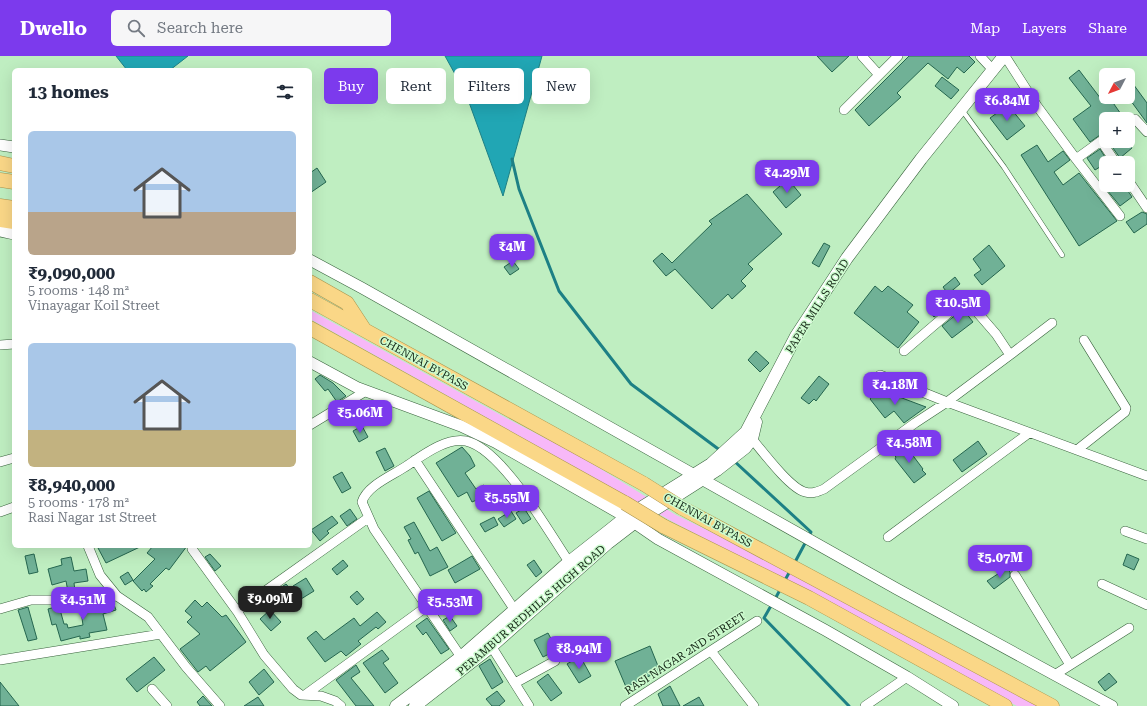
<!DOCTYPE html>
<meta charset="utf-8">
<style>
:root{--surface:#fff;--page:#f6f6f7;--text:#1f2937;--muted:#747a83;--accent:#7c3aed}
body{margin:0;font-family:"Roboto Serif",serif;background:var(--page);color:var(--text);height:100vh;display:flex;flex-direction:column;font-size:15px;white-space:nowrap}
*{box-sizing:border-box;margin:0}
p{font-size:13px;color:var(--muted)}
.icon{flex:none;width:22px;height:22px;fill:none;stroke:currentColor;stroke-width:2;stroke-linecap:round;stroke-linejoin:round}
.map{position:relative;flex:1;overflow:hidden}
.sheet{position:absolute;left:12px;top:12px;width:300px;height:480px;display:flex;flex-direction:column;background:var(--surface);border-radius:6px;box-shadow:0 4px 16px #0002}
.sheet>*{flex:none}
.hud{position:absolute;left:324px;top:12px;width:380px;height:36px;display:flex;gap:8px}
.needle{width:26px;rotate:229deg}
.controls{position:absolute;left:1099px;top:12px;display:grid;gap:8px}
.controls a{display:grid;place-items:center;width:36px;height:36px;border-radius:6px;background:var(--surface);box-shadow:0 4px 16px #0002;font-size:20px}
.price{position:absolute;translate:-50% -34px;padding:0 9px;border-radius:8px;background:var(--accent);color:#fff;font-size:13px;line-height:26px;filter:drop-shadow(0 1px 2px #0008)}
.price::after{content:'';position:absolute;left:50%;top:24px;width:12px;height:9px;margin-left:-6px;background:inherit;clip-path:polygon(0 0,100% 0,50% 100%)}
.price.selected{background:#222;color:#fff}
ul{padding:0;list-style:none}
li{display:grid;align-content:center;gap:8px;height:212px;padding:0 16px}
li span{display:grid;place-items:center;height:124px;border-radius:6px;color:#555}
li>.icon{margin-inline-start:auto}
span .icon{width:72px;height:72px;fill:#fffc;stroke-width:1}
li b{font-size:17px}
h2{display:flex;justify-content:space-between;align-items:center;height:48px;padding:0 16px;font-size:17px}
.pill{padding:0 14px;border-radius:6px;background:var(--surface);box-shadow:0 4px 16px #0002;font-size:14px;line-height:36px}
.pill.selected{background:var(--accent);color:#fff}
header{display:flex;align-items:center;gap:24px;box-sizing:border-box;height:56px;padding:0 20px;background:var(--accent);color:#fff}
header strong{font-size:19px}
nav{display:flex;gap:22px;margin-inline-start:auto;font-size:14px}
.search{width:280px;height:36px;background:var(--page);display:flex;align-items:center;gap:10px;box-sizing:border-box;padding:0 14px;border-radius:6px;color:var(--muted);font-size:15px}
.map>svg:first-child{display:block}
</style>
<header>
<strong>Dwello</strong>
<div class="search"><svg class="icon" aria-label="search" viewBox="0 0 24 24"><circle cx="10" cy="10" r="6"/><path d="M15 15l6 6"/></svg>Search here</div>
<nav><a>Map</a><a>Layers</a><a>Share</a></nav>
</header>
<div class="map">
<svg width="1147" height="650" viewBox="0 0 1147 650">
<rect width="100%" height="100%" fill="#bfeec1"/>
<path fill="#f7b8f8" d="M310,254L508,363L578,399L676,459L786,512L1045,650H1017L826,546L673,466L310,263Z"/>
<path fill="#21a6b4" stroke="#1d8085" d="M116,0H188L170,14H127Z
M445,0H542L503,140L466,38Z"/>
<g fill="none" stroke-linecap="round" stroke-linejoin="round">
<path stroke="#1d8085" stroke-width="3" d="M512,103L519,133L559,235L631,328L721,395
M733,404L811,476L794,508
M784,526L790,515
M775,543L781,532
M772,548L764,562L849,650"/>
</g>
<path fill="#70b196" stroke="#25664f" d="M817,0H849L832,16Z
M909,0H969L975,6L964,17L957,11L948,23L928,7L897,37L901,41L869,70L855,54Z
M1079,14L1101,43L1109,41L1123,61L1122,63H1106V82L1100,79L1090,86L1073,63L1091,50L1069,22Z
M942,21L959,34L951,43L935,30Z
M1128,21L1147,47V67L1128,41Z
M1008,49L1025,70L1007,84L990,62Z
M1108,85H1127L1132,92L1120,102Z
M1037,89L1048,106L1063,95L1070,104L1054,116L1063,129L1079,117L1117,165L1079,190L1021,99Z
M1100,93L1108,106L1095,114L1087,102Z
M317,112L326,126L310,137V117Z
M788,123L801,139L786,152L773,136Z
M1114,129H1124L1132,141L1120,150L1107,134Z
M747,138L782,178L748,208L753,213L741,225L746,230L732,243L728,238L712,253L675,213L666,220L653,205L662,197L672,207L712,168L709,165Z
M1142,156L1147,158V168L1134,177L1126,166Z
M824,187L830,190L819,211L812,207Z
M989,189L1005,210L982,229L974,219L981,214L973,203Z
M513,205L519,213L510,219L504,211Z
M955,221L960,228L948,238L943,231Z
M875,230L882,236L888,230L913,249L907,256L919,266L898,292L854,257Z
M936,247L942,255L934,261L928,254Z
M963,253L973,266L952,282L942,270Z
M756,295L769,307L760,316L748,304Z
M320,319L333,327L346,340L337,346L328,333L325,335L315,323Z
M819,320L829,328L816,345L814,343L809,348L801,342Z
M878,333L926,351L904,367L894,355L885,362L870,343Z
M362,370L368,381L359,386L353,375Z
M978,385L987,398L962,416L953,404Z
M903,390L907,394L908,393L923,413L922,414L926,418L914,427L895,403L896,401L893,398Z
M462,391L470,400L475,410L465,417L476,433L484,429L488,439L472,446L467,436L458,441L436,407Z
M385,392L394,410L385,415L376,396Z
M342,416L351,432L342,437L333,421Z
M429,435L456,477L442,485L417,442Z
M524,452L531,463L523,468L516,457Z
M350,453L357,463L347,470L340,460Z
M511,455L516,463L504,471L498,463Z
M332,460L338,467L327,475L329,477L320,485L311,474Z
M494,461L498,469L485,476L480,468Z
M414,466L430,495L437,491L448,511L430,520L418,496L415,498L408,484L411,483L404,471Z
M103,490H142L106,507L98,492Z
M153,490H187L169,514L166,512L150,528L153,530L146,536L144,533L142,535L133,525L155,503L147,497Z
M34,498L38,516L29,518L25,500Z
M210,498L221,510L215,515L205,501Z
M1127,498L1139,503L1134,514L1123,509Z
M472,500L480,513L455,527L448,514Z
M71,501L74,515L86,513L88,525L74,527L75,535L68,536L66,525L52,529L48,513L62,509L61,503Z
M343,504L348,510L337,519L332,513Z
M534,504L542,516L536,521L527,509Z
M1007,512L1010,516V521L994,533L987,525Z
M128,516L133,524L125,529L120,521Z
M306,522L314,535L301,543L293,530Z
M286,528L293,536L284,544L276,535Z
M357,535L364,543L357,549L350,541Z
M195,544L202,551L207,546L222,561L226,559L246,586L210,615L206,610L198,616L180,593L200,578L187,566L192,561L185,555Z
M113,546L116,554L103,558L107,574L89,577L90,581L80,583V580L61,585L56,568L52,569L48,553L59,550L64,568H67L68,572L83,569L80,549Z
M28,551L37,583L28,585L18,554Z
M270,554L281,566L271,575L260,563Z
M377,556L386,566L378,573L376,571L358,585L361,588L346,600L341,595L325,606L307,582L316,575L324,584L354,562L360,570Z
M450,560L457,570L450,575L443,564Z
M427,562L449,593L441,598L426,576L423,579L416,570Z
M548,577L557,594L543,601L534,584Z
M650,590L660,615L626,631L615,605Z
M382,594L389,603L383,607L398,627L385,637L363,607Z
M580,600L591,620L579,627L567,608Z
M154,601L165,614L137,636L126,623Z
M490,603L503,626L492,633L479,610Z
M356,609L360,616L351,622L374,650H356L336,624Z
M264,613L274,626L259,639L249,626Z
M1109,617L1117,626L1105,635L1098,626Z
M548,618L562,637L551,645L537,626Z
M0,626L19,650H0Z
M670,630L680,650H663L658,638Z
M497,635L505,645L499,650H492L486,643Z
M203,640L212,650H200L197,646Z
M258,641L264,650H244Z
M699,641L704,650H683Z"/>
<g fill="none" stroke-linecap="round" stroke-linejoin="round">
<defs>
<path id="service" d="M962,54L1004,111L1062,199"/>
<path id="minor" d="M862,0L879,19
M980,0L993,14
M1005,0L1037,50L1076,103
M844,54L898,0
M1128,64L1135,63L1147,76
M1116,107L1101,85L1076,103L1120,160
M1128,124L1147,152
M0,289L14,288
M1010,299L1052,267
M880,319L947,346L1147,420
M310,369L366,335
M748,378C760,392 789,432 805,436C812,438 817,436 824,433L915,367L947,346L1010,299L996,278L970,248L965,245L959,248L904,295
M1077,394L1125,356L1126,352L1084,284
M415,404L514,553
M0,406L14,402
M0,456L14,451
M1125,475L1147,483
M888,481L1029,377
M88,490L100,519L117,540L148,561L186,611L220,650
M192,493L237,555L264,599L293,633L301,639L321,640L335,645L341,650
M1015,519L1070,609
M1102,528L1147,549
M0,553L31,544H71L117,540
M237,555L368,462
M488,585L529,650
M711,595L754,650
M461,601L374,473L362,446C367,429 394,419 408,409C423,399 447,381 466,385C502,393 548,475 569,506
M0,604L161,578
M1056,618L1129,572
M515,627L555,605
M152,633L167,650
M305,639L426,551
M625,650L757,565
M865,650L907,621"/>
<path id="tertiary" d="M0,89L14,91
M0,175L14,178
M310,204L362,232L897,533L1112,650
M310,306L358,332L461,370L495,386L626,461L658,483L825,574L907,621L953,650"/>
<path id="secondary" d="M396,650L461,601L569,506L611,473L626,461L711,408L746,376L796,280L847,202L921,103L1004,0
M415,650L492,590L608,487L634,467L717,414L745,392L752,383L756,366"/>
<path id="trunk" d="M0,107L14,110
M0,124L14,126
M0,150L14,152
M0,164L14,166
M310,226L347,247L364,273
M310,244L644,428
M310,272L625,447
M682,452L1052,650
M663,470L809,542L1005,650"/>
</defs>
<use href="#service" stroke="#39633d" stroke-width="5.5"/>
<use href="#minor" stroke="#39633d" stroke-width="10"/>
<use href="#tertiary" stroke="#39633d" stroke-width="12"/>
<use href="#secondary" stroke="#39633d" stroke-width="13"/>
<use href="#trunk" stroke="#a9934c" stroke-width="15"/>
<use href="#service" stroke="#fff" stroke-width="4.5"/>
<use href="#minor" stroke="#fff" stroke-width="9"/>
<use href="#tertiary" stroke="#fff" stroke-width="11"/>
<use href="#secondary" stroke="#fff" stroke-width="12"/>
<use href="#trunk" stroke="#fad787" stroke-width="14"/>
<defs>
<path id="trunk-bridge" d="M644,428L682,452
M625,447L663,470"/>
</defs>
<use href="#trunk-bridge" stroke="#a9934c" stroke-width="15" stroke-linecap="butt"/>
<use href="#trunk-bridge" stroke="#fad787" stroke-width="14"/>
</g>
<g text-anchor="middle" stroke-width="3" stroke-linejoin="round" paint-order="stroke">
<g font-size="11" fill="#152616" stroke="#ccfbce">
<text transform="translate(817 250) rotate(-58)" y="4">PAPER MILLS ROAD</text>
<text transform="translate(424 307) rotate(29)" y="4">CHENNAI BYPASS</text>
<text transform="translate(708 464) rotate(29)" y="4">CHENNAI BYPASS</text>
<text transform="translate(531 554) rotate(-41)" y="4">PERAMBUR REDHILLS HIGH ROAD</text>
<text transform="translate(685 597) rotate(-33)" y="4">RASI NAGAR 2ND STREET</text>
</g>
</g>
</svg>
<div class="controls">
<a><svg class="needle" viewBox="-14 -14 28 28"><path d="M0-13l5 13h-10z" fill="#e53935"/><path d="M0 13l5-13h-10z" fill="#747a83"/></svg></a>
<a>+</a>
<a>−</a>
</div>
<b class="price" style="left:1007px;top:66px">₹6.84M</b>
<b class="price" style="left:787px;top:138px">₹4.29M</b>
<b class="price" style="left:512px;top:212px">₹4M</b>
<b class="price" style="left:958px;top:268px">₹10.5M</b>
<b class="price" style="left:895px;top:350px">₹4.18M</b>
<b class="price" style="left:360px;top:378px">₹5.06M</b>
<b class="price" style="left:909px;top:408px">₹4.58M</b>
<b class="price" style="left:507px;top:463px">₹5.55M</b>
<b class="price" style="left:1000px;top:523px">₹5.07M</b>
<b class="price selected" style="left:270px;top:564px">₹9.09M</b>
<b class="price" style="left:83px;top:565px">₹4.51M</b>
<b class="price" style="left:450px;top:567px">₹5.53M</b>
<b class="price" style="left:579px;top:614px">₹8.94M</b>
<div class="hud">
<a class="pill selected">Buy</a>
<a class="pill">Rent</a>
<a class="pill">Filters</a>
<a class="pill">New</a>
</div>
<section class="sheet">
<h2>13 homes<svg class="icon" aria-label="filters" viewBox="0 0 24 24"><path d="M4 7h16M4 17h16"/><circle cx="9" cy="7" r="2"/><circle cx="15" cy="17" r="2"/></svg></h2>
<ul>
<li><span style="background:linear-gradient(#a9c7e8 65%,#b9a48a 0)"><svg class="icon" aria-label="home" viewBox="0 0 24 24"><path d="M3 11l9-7 9 7M6 9v11h12V9"/></svg></span><div><b>₹9,090,000</b><p>5 rooms · 148 m²</p><p>Vinayagar Koil Street</p></div></li>
<li><span style="background:linear-gradient(#a9c7e8 70%,#c2b280 0)"><svg class="icon" aria-label="home" viewBox="0 0 24 24"><path d="M3 11l9-7 9 7M6 9v11h12V9"/></svg></span><div><b>₹8,940,000</b><p>5 rooms · 178 m²</p><p>Rasi Nagar 1st Street</p></div></li>
</ul>
</section>
</div>
